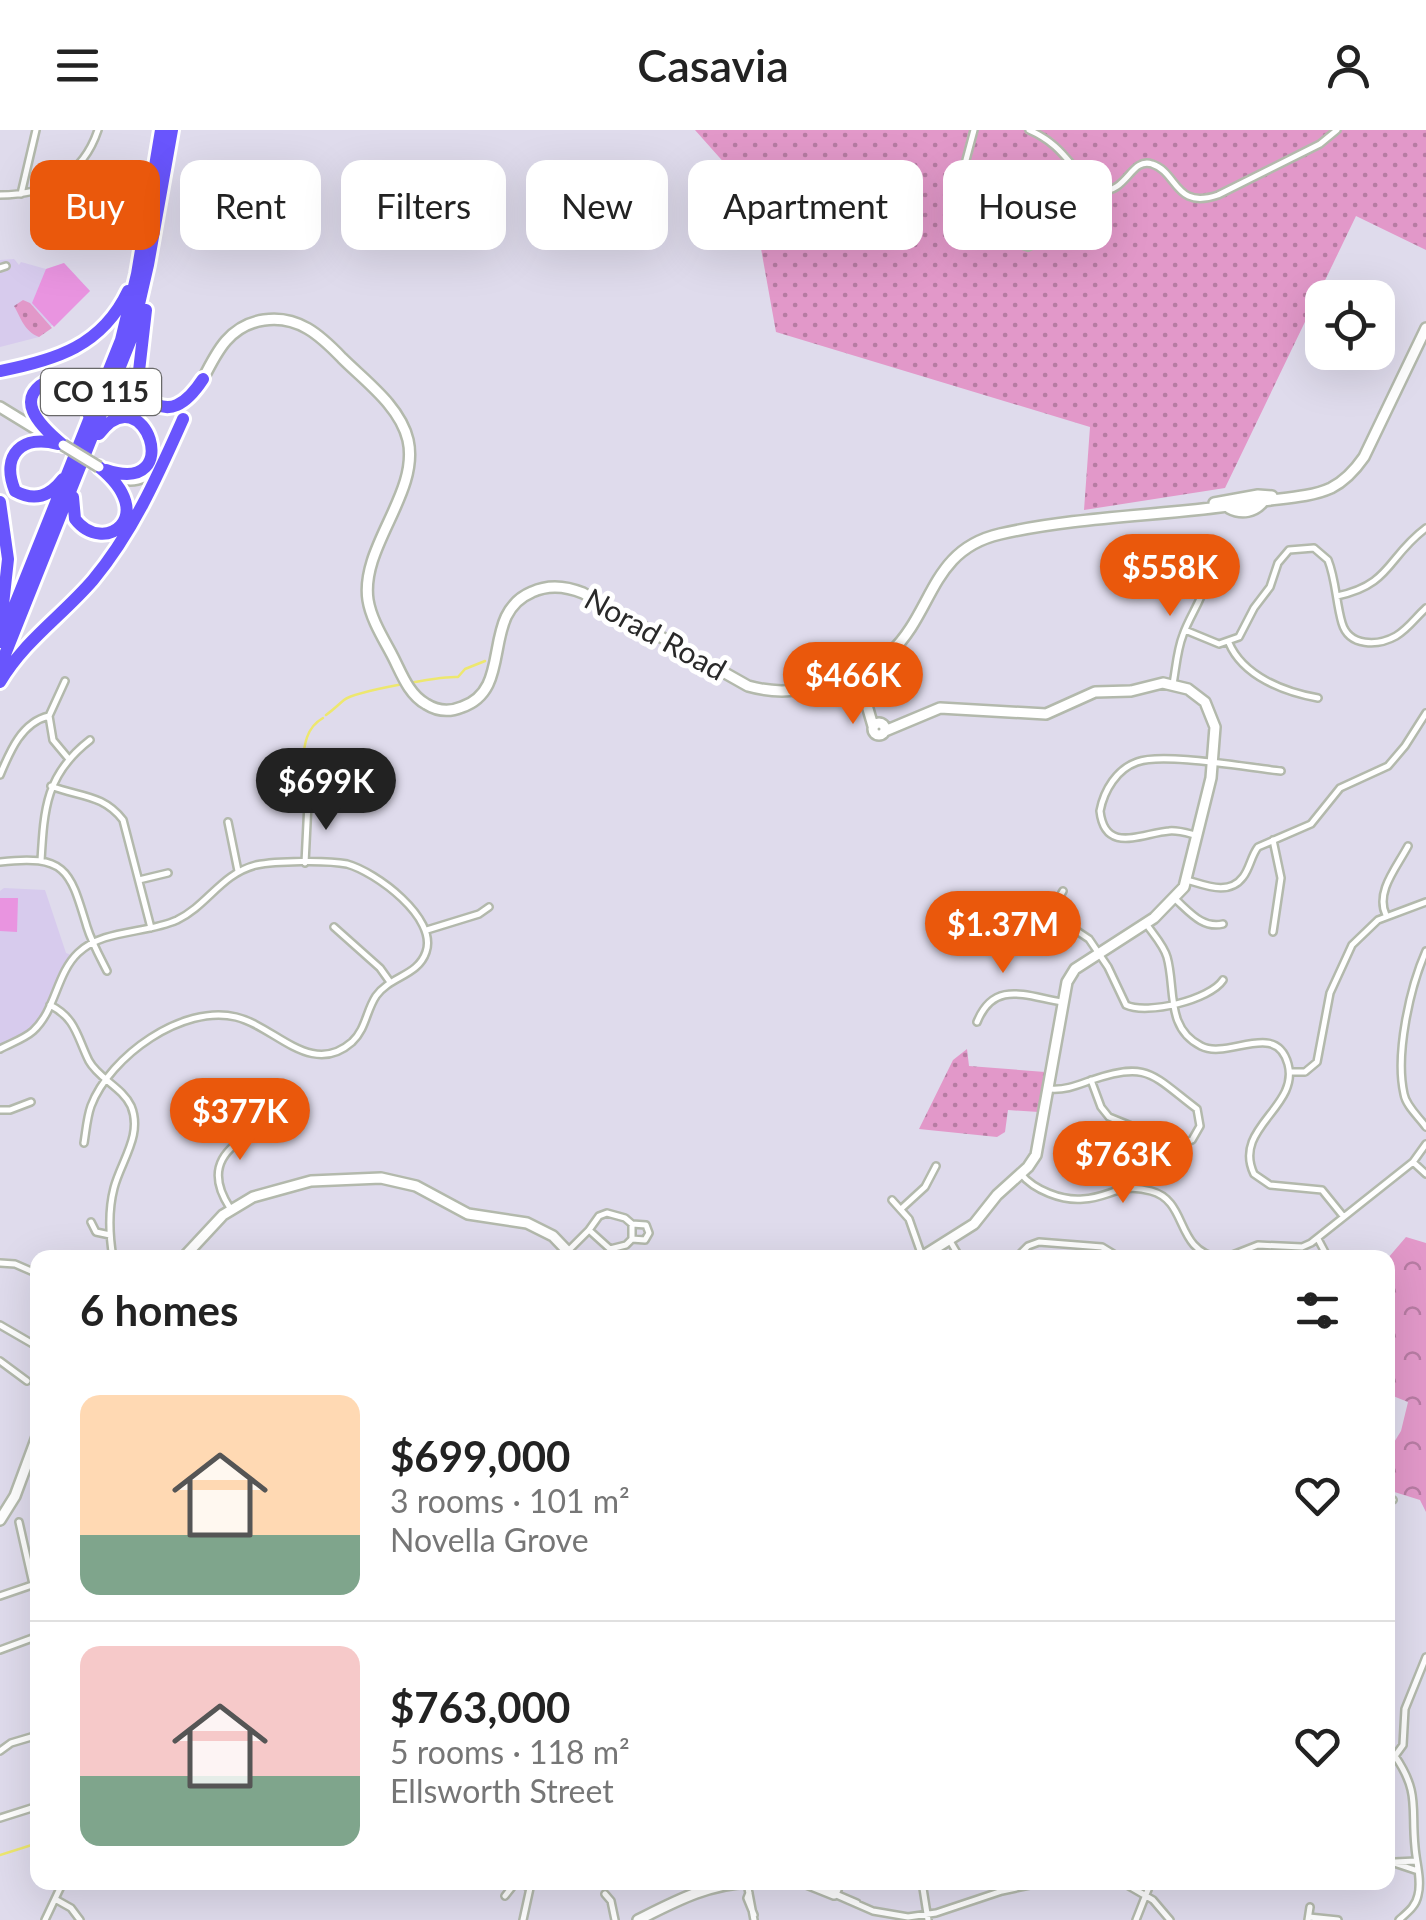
<!DOCTYPE html>
<meta charset="utf-8">
<style>
:root{--surface:#fff;--page:#f6f6f6;--text:#222;--muted:#767676;--line:#e0e0e0;--accent:#ea580c}
body{margin:0;font-family:Lato,sans-serif;background:var(--page);color:var(--text);height:100vh;display:flex;flex-direction:column;font-size:38px;white-space:nowrap}
*{box-sizing:border-box;margin:0}
p{font-size:32px;color:var(--muted)}
.icon{flex:none;width:55px;height:55px;fill:none;stroke:currentColor;stroke-width:2;stroke-linecap:round;stroke-linejoin:round}
.map{position:relative;flex:1;overflow:hidden}
.sheet{position:absolute;left:30px;top:1120px;width:1365px;height:640px;display:flex;flex-direction:column;background:var(--surface);border-radius:20px;box-shadow:0 10px 40px #0002}
.sheet>*{flex:none}
.top-card{position:absolute;left:30px;top:30px;width:1368px;height:90px;display:flex;gap:20px}
.controls{position:absolute;left:1305px;top:150px;display:grid;gap:20px}
.controls a{display:grid;place-items:center;width:90px;height:90px;border-radius:20px;background:var(--surface);box-shadow:0 10px 40px #0002;font-size:50px}
.price{position:absolute;translate:-50% -85px;padding:0 22px;border-radius:35px;background:var(--accent);color:#fff;font-size:32px;line-height:65px;filter:drop-shadow(0 2px 5px #0008)}
.price::after{content:'';position:absolute;left:50%;top:60px;width:30px;height:22px;margin-left:-15px;background:inherit;clip-path:polygon(0 0,100% 0,50% 100%)}
.price.current{background:#222;color:#fff}
ul{padding:0;list-style:none}
li{display:flex;align-items:center;gap:30px;height:250px;padding:0 50px}
li+li{border-top:2px solid var(--line)}
li span{display:grid;place-items:center;flex:none;width:280px;height:200px;border-radius:20px;color:#555}
li>.icon{margin-inline-start:auto}
span .icon{width:120px;height:120px;fill:#fffc;stroke-width:1}
li b{font-size:42px}
h2{display:flex;justify-content:space-between;align-items:center;height:120px;padding:0 50px;font-size:42px}
.tag{padding:0 35px;border-radius:20px;background:var(--surface);box-shadow:0 10px 40px #0002;font-size:35px;line-height:90px}
.tag.current{background:var(--accent);color:#fff}
header{display:flex;justify-content:space-between;align-items:center;height:130px;padding:0 50px;background:var(--surface);font-size:45px;font-weight:600}
.map>svg:first-child{display:block}
</style>
<header><svg class="icon" aria-label="menu" viewBox="0 0 24 24"><path d="M4 6h16M4 12h16M4 18h16"/></svg>Casavia<svg class="icon" aria-label="person" viewBox="0 0 24 24"><circle cx="12" cy="8" r="4"/><path d="M4 21q1-7 8-7t8 7"/></svg></header>
<div class="map">
<svg width="1426" height="1790" viewBox="0 0 1426 1790">
<defs>
<pattern id="grass-dots" width="8" height="8" patternUnits="userSpaceOnUse" patternTransform="scale(2.5)"><rect width="8" height="8" fill="#e298c9"/><path d="M2 2h.1M6 6h.1" fill="none" stroke="#b77ca3" stroke-width="1.8" stroke-linecap="round"/></pattern>
<pattern id="forest-crowns" width="20" height="18" patternUnits="userSpaceOnUse" patternTransform="scale(2.5)"><rect width="20" height="18" fill="#e298c9"/><path d="M2 6a3 3 0 1 1 6 0M12 15a3 3 0 1 1 6 0" fill="none" stroke="#b77ca3"/></pattern>
</defs>
<rect width="100%" height="100%" fill="#dfdbec"/>
<path fill="#d7cbed" d="M14,129L19,135L21,132L46,139L64,133L90,161L39,207L0,217V130Z
M4,758L45,760L66,823L71,825L39,890L29,900L0,915V761Z"/>
<path fill="url(#grass-dots)" d="M695,0H1426V120L1356,86L1225,358L1084,380L1090,297L776,202L751,63Z
M23,170L30,173L52,198L39,207C24,201 21,188 14,176Z
M967,919L969,936L1045,942L1039,982L1008,980L1005,1002L997,1007L919,999L953,930Z"/>
<path fill="url(#forest-crowns)" d="M1406,1107L1426,1113V1382L1420,1370L1388,1360V1322L1401,1301L1408,1272L1388,1264V1128Z"/>
<path fill="#e994e0" d="M64,133L90,161L54,197L32,173L46,139Z
M0,768H18L17,802L0,801Z"/>
<g fill="none" stroke-linecap="round" stroke-linejoin="round">
<path stroke="#ede76f" stroke-width="2.5" d="M326,585C333,580 338,575 344,570C355,561 442,546 458,547L465,539L485,531
M298,657C306,633 298,602 323,588
M0,1725L38,1713"/>
<defs>
<path id="street" d="M974,0L966,30L969,41L984,62L983,85L988,95L1001,108L1028,117L1048,107L1070,56L1081,43
M1029,0C1068,17 1070,42 1100,61C1127,63 1131,27 1152,34C1178,42 1174,80 1218,65L1320,14L1337,0
M21,64L36,0
M0,65C46,65 83,45 98,0
M0,138L6,136
M1337,466C1391,455 1387,427 1426,398
M1185,500L1219,514L1239,507L1254,478L1270,457L1278,433L1289,420L1314,418L1328,430C1336,450 1336,473 1342,493C1349,517 1378,516 1396,506C1408,499 1416,487 1426,478
M1229,513C1243,546 1284,562 1318,568
M1173,554C1176,538 1177,520 1183,505C1192,478 1219,450 1202,421
M49,586L65,551
M0,645C10,621 22,592 49,586L53,610L68,628
M51,656C79,667 103,664 123,690L151,798
M283,656L308,673L305,733
M228,692L238,741
M1195,705C1187,703 1177,700 1169,701C1142,703 1105,725 1100,681C1104,660 1117,639 1137,632C1163,622 1250,638 1281,641
M1273,710L1281,748L1273,802
M41,731C44,678 46,644 90,610
M0,732C67,724 70,741 87,797C92,813 100,827 107,841
M139,750L168,743
M1187,750C1205,755 1229,766 1243,747C1250,738 1251,726 1258,717L1311,694L1340,658L1388,636L1405,616L1426,583
M1063,761L1055,775L1059,789L1089,809L1108,837L1126,875C1147,885 1210,870 1223,850
M1174,768C1189,781 1202,799 1223,794
M1386,785C1375,762 1397,737 1408,716
M1147,795C1154,805 1164,816 1167,827C1176,858 1165,898 1201,916C1228,930 1276,890 1288,934C1300,977 1232,998 1254,1044L1270,1055L1322,1060L1343,1086
M334,797L380,838L390,852
M427,800L479,784L489,777
M1426,821C1410,857 1395,924 1404,964C1406,976 1419,987 1426,997
M50,875C76,888 77,907 89,931C99,949 122,957 131,976C143,1005 121,1031 114,1058C108,1081 109,1104 113,1128
M977,892C994,850 1025,866 1062,872
M0,919C11,913 24,909 33,901C56,880 56,844 78,823C103,799 146,804 177,790C208,775 221,744 256,735C276,731 327,730 347,734C376,742 438,788 426,822C418,846 390,846 376,866C366,881 366,899 352,912C311,948 275,896 236,887C183,874 110,926 91,976C87,987 86,1001 84,1013
M1290,942H1305L1317,932L1330,863L1352,815L1378,790L1426,772
M1050,959C1065,960 1075,956 1089,951C1148,930 1152,945 1197,979L1200,996L1192,1010L1178,1015L1109,987L1101,977L1091,950
M0,980H10L31,972
M1413,1032L1426,1044
M1021,1044C1034,1060 1062,1071 1083,1069C1110,1068 1119,1052 1151,1061C1189,1071 1174,1120 1219,1128
M892,1070L909,1089L922,1126
M230,1078C203,1037 226,1016 263,996
M901,1079L925,1057L936,1036
M607,1083L625,1088L632,1094V1109L626,1115L610,1119L589,1100L599,1086Z
M91,1092L96,1102L110,1105
M632,1109L645,1110L649,1103L646,1095L632,1094
M1318,1109L1328,1128
M950,1111L960,1128
M569,1120L589,1100
M1016,1128L1028,1116L1039,1112L1102,1117L1120,1128
M1225,1128L1258,1115L1302,1117L1311,1113L1413,1032L1426,1014
M0,1133L15,1134L38,1144
M0,1195L38,1217
M0,1231L27,1251
M1388,1368L1393,1370
M19,1392L33,1454
M0,1466L38,1453
M0,1520L38,1506
M0,1621L11,1613L38,1605
M1395,1626C1420,1663 1411,1677 1415,1717C1416,1732 1422,1750 1418,1765C1416,1776 1408,1782 1399,1790
M1388,1630L1395,1626L1403,1615L1405,1579L1426,1527
M0,1688L38,1676
M1388,1731L1418,1741
M1395,1732L1416,1731
M519,1752L530,1758L523,1790
M922,1752L928,1790
M1122,1752L1153,1770L1170,1790
M747,1753L754,1790
M749,1763L747,1768L754,1785
M605,1764L611,1771L615,1790
M834,1764L873,1781L908,1787L936,1783L1002,1761L1044,1752
M836,1764L857,1773
M505,1766L516,1752
M55,1769L71,1778L80,1790
M1309,1787L1338,1790
M45,1790L63,1752
M1136,1790L1151,1752
M1308,1790L1310,1777"/>
<path id="secondary" d="M202,251C216,223 229,195 264,190C298,185 320,205 342,228C365,251 400,276 408,310C420,363 360,417 368,470C371,489 383,508 392,525C401,542 408,564 426,574C437,581 450,582 462,577C515,559 479,484 532,462C549,454 566,456 583,463L748,556C780,565 805,561 836,549C855,542 875,537 890,523C934,482 930,420 1000,404C1084,385 1172,386 1256,372C1280,368 1309,368 1331,358C1345,351 1355,340 1364,327L1426,198
M0,277L49,307
M110,344C128,354 144,351 158,336
M1214,373L1258,365L1272,366
M1229,378C1242,385 1255,382 1264,371
M857,541L873,596
M873 599a6 6 0 1 1 12 0a6 6 0 1 1-12 0Z
M885,601L940,578L1046,584L1095,562L1131,561L1163,553L1188,559L1205,572L1215,597L1211,648L1184,757L1154,788L1075,839L1067,852L1036,1025L1028,1037L997,1065L974,1094L920,1128
M183,1128L223,1085L253,1067L311,1051L381,1048L416,1056L468,1084L527,1093L553,1106L574,1128
M0,1390L15,1366L38,1304
M804,1752L834,1764L839,1752
M638,1790C676,1771 707,1754 750,1752"/>
<path id="highway" d="M146,180L139,241L145,265C168,290 188,272 203,249
M0,241C56,230 102,216 128,161
M99,304C144,243 187,367 106,340
M58,314C23,304 0,324 15,361C35,372 50,366 63,349
M63,315C40,296 9,266 54,248L76,251L88,268L89,286
M73,367L75,389C103,426 161,387 99,337
M0,372L8,429L1,493
M0,512L121,210L137,144L161,0
M0,537L131,209L148,135L172,0
M0,552C25,510 62,486 93,450C133,402 158,345 183,289"/>
</defs>
<use href="#street" stroke="#b3b9ac" stroke-width="10"/>
<use href="#secondary" stroke="#b3b9ac" stroke-width="14"/>
<use href="#highway" stroke="#fff" stroke-width="18"/>
<use href="#street" stroke="#fff" stroke-width="5"/>
<use href="#secondary" stroke="#fff" stroke-width="9"/>
<use href="#highway" stroke="#6955fd" stroke-width="12"/>
<defs>
<path id="secondary-bridge" d="M63,315L99,337"/>
</defs>
<use href="#secondary-bridge" stroke="#b3b9ac" stroke-width="14" stroke-linecap="butt"/>
<use href="#secondary-bridge" stroke="#fff" stroke-width="9"/>
</g>
<g text-anchor="middle" stroke-width="10" stroke-linejoin="round" paint-order="stroke">
<rect fill="#fff" stroke="#696969" stroke-width="2.5" x="41" y="239" width="120" height="46" rx="8"/>
<g font-size="28" font-weight="bold" fill="#292929">
<text x="101" y="272">CO 115</text>
</g>
<g font-size="30" fill="#292929" stroke="#fff">
<text transform="translate(655 505) rotate(29)" y="10">Norad Road</text>
</g>
</g>
</svg>
<div class="controls">
<a><svg class="icon" aria-label="locate" viewBox="0 0 24 24"><circle cx="12" cy="12" r="6"/><path d="M12 2v4M12 18v4M2 12h4M18 12h4"/></svg></a>
</div>
<b class="price" style="left:1170px;top:489px">$558K</b>
<b class="price" style="left:853px;top:597px">$466K</b>
<b class="price current" style="left:326px;top:703px">$699K</b>
<b class="price" style="left:1003px;top:846px">$1.37M</b>
<b class="price" style="left:240px;top:1033px">$377K</b>
<b class="price" style="left:1123px;top:1076px">$763K</b>
<div class="top-card">
<a class="tag current">Buy</a>
<a class="tag">Rent</a>
<a class="tag">Filters</a>
<a class="tag">New</a>
<a class="tag">Apartment</a>
<a class="tag">House</a>
</div>
<section class="sheet">
<h2>6 homes<svg class="icon" aria-label="filters" viewBox="0 0 24 24"><path d="M4 7h16M4 17h16"/><circle cx="9" cy="7" r="2"/><circle cx="15" cy="17" r="2"/></svg></h2>
<ul>
<li><span style="background:linear-gradient(#ffd9b3 70%,#7fa58c 0)"><svg class="icon" aria-label="home" viewBox="0 0 24 24"><path d="M3 11l9-7 9 7M6 9v11h12V9"/></svg></span><div><b>$699,000</b><p>3 rooms · 101 m²</p><p>Novella Grove</p></div><svg class="icon" aria-label="heart" viewBox="0 0 24 24"><path d="M12 20l-8-8c-3-5 5-10 8-4 3-6 11-1 8 4z"/></svg></li>
<li><span style="background:linear-gradient(#f6c9c9 65%,#7fa58c 0)"><svg class="icon" aria-label="home" viewBox="0 0 24 24"><path d="M3 11l9-7 9 7M6 9v11h12V9"/></svg></span><div><b>$763,000</b><p>5 rooms · 118 m²</p><p>Ellsworth Street</p></div><svg class="icon" aria-label="heart" viewBox="0 0 24 24"><path d="M12 20l-8-8c-3-5 5-10 8-4 3-6 11-1 8 4z"/></svg></li>
</ul>
</section>
</div>
